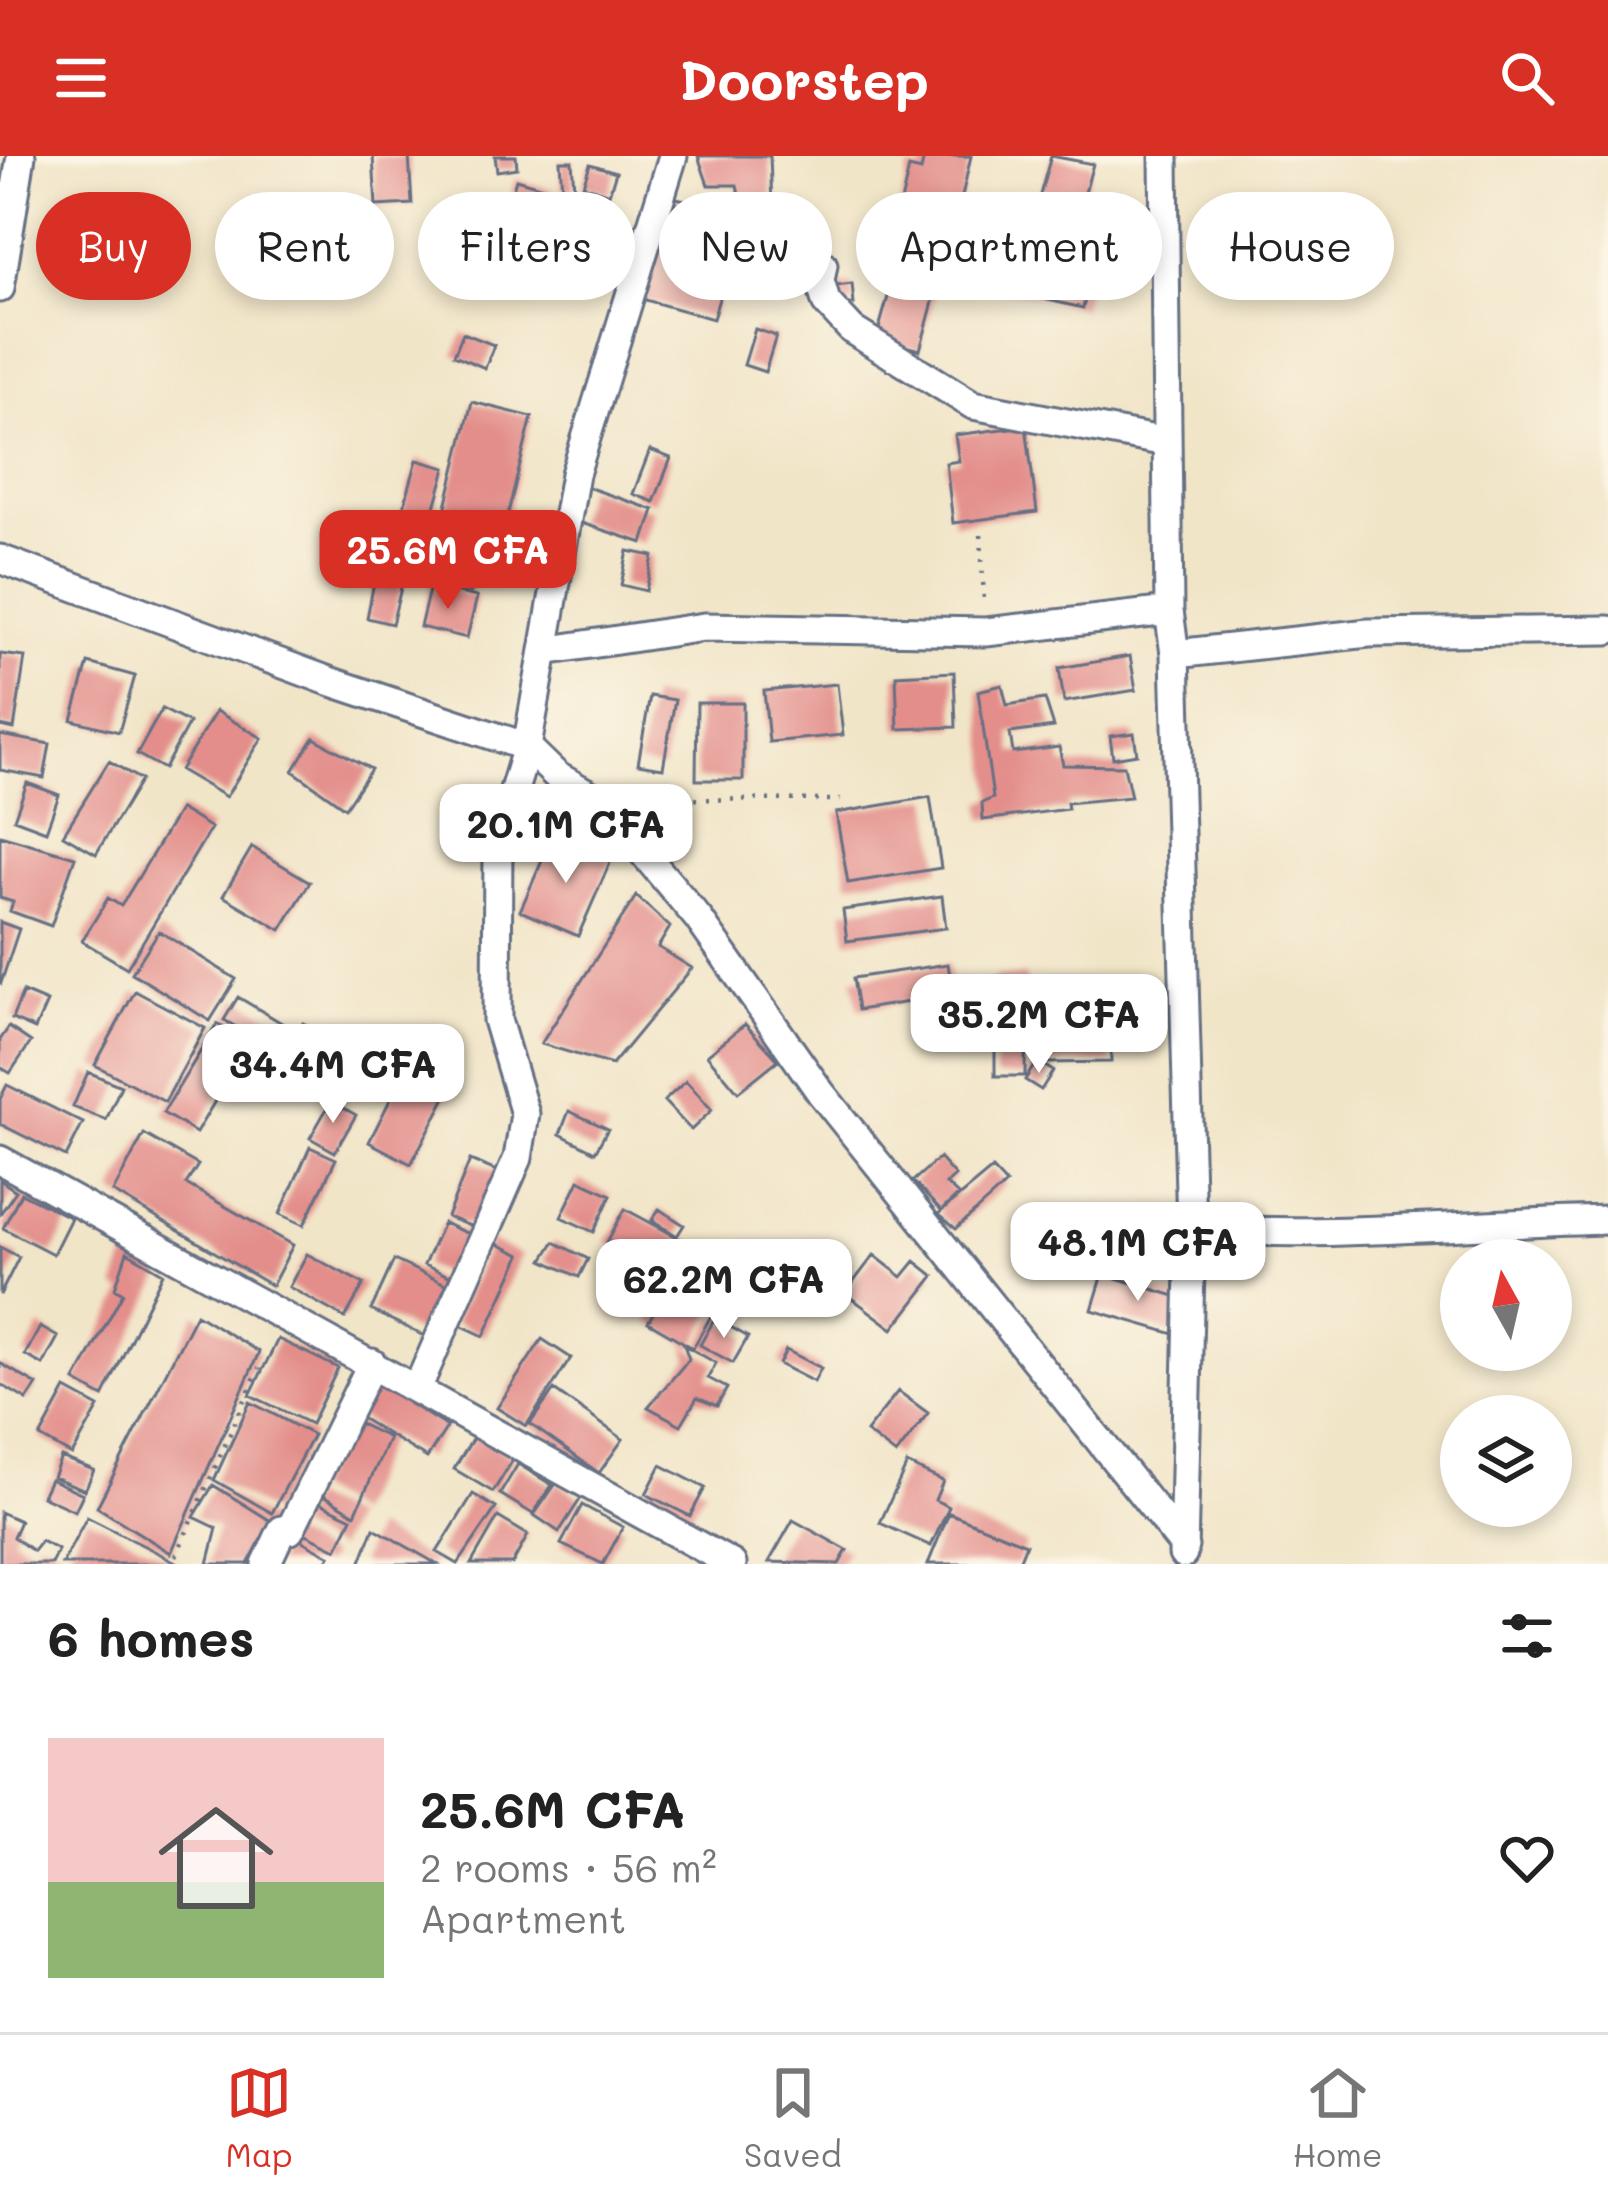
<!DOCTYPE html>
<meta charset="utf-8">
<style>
:root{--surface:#fff;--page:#f2f2f2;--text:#222;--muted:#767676;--line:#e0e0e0;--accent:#d93025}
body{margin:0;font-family:Mali,sans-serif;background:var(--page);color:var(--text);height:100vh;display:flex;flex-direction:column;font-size:45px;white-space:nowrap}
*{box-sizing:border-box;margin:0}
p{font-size:39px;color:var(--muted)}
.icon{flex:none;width:66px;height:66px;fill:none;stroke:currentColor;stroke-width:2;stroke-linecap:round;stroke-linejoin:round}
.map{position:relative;height:1408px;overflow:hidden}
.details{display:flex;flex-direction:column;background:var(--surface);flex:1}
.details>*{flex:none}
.hud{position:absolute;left:36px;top:36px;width:1536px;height:108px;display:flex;gap:24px}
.needle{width:78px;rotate:352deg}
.fabs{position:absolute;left:1440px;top:1083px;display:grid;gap:24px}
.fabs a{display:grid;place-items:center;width:132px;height:132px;border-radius:50%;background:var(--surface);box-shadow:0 6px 18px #0003;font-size:60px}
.price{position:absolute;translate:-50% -102px;padding:0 27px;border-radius:24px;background:#fff;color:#222;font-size:39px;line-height:78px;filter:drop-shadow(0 3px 6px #0008)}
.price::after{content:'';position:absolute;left:50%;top:72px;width:36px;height:27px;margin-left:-18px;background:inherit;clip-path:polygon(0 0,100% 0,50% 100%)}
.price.active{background:var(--accent);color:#fff}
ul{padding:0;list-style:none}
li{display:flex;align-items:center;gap:36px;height:300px;padding:0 48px}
li span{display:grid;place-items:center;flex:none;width:336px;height:240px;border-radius:0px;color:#555}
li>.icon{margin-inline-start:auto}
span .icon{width:144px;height:144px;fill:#fffc;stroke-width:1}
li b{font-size:51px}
h2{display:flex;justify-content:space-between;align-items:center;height:144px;padding:0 48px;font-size:51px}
.chip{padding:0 42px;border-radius:54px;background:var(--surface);box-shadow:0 6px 18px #0003;font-size:42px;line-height:108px}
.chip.active{background:var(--accent);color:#fff}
header{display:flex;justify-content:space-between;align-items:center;height:156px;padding:0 48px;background:var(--accent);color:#fff;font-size:54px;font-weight:700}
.menu{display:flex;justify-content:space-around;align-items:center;height:168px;border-top:3px solid var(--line);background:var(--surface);font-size:33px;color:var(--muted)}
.menu a{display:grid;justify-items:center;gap:6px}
.menu .active{color:var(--accent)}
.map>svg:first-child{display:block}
</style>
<header><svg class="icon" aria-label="menu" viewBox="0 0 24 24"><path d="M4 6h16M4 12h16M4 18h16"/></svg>Doorstep<svg class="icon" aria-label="search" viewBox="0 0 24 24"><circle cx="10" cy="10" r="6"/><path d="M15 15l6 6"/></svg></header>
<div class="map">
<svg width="1608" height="1408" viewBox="0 0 1608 1408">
<rect width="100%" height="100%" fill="#fcf5e5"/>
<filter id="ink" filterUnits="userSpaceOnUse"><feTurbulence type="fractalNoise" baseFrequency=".00833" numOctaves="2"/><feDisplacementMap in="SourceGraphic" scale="24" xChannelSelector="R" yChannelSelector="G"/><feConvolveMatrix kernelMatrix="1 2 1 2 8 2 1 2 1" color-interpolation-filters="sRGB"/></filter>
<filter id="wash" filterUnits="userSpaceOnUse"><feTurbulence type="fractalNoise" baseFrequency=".004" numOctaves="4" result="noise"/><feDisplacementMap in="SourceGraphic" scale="48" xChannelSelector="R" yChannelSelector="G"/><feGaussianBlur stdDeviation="2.7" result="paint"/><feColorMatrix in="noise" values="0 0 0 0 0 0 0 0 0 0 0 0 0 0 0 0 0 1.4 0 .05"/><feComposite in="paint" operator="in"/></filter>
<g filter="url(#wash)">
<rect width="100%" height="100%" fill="#f1e5c8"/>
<g id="blocks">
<path fill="#e38e8b" d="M373,0H409L412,48L376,50Z
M495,0H516L517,12L497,15Z
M698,0H770L772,49L742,53L737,29H708Z
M924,0H971L952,85L895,72L909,12L921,15Z
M1051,0L1093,8L1073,79L1032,67Z
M560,5H572L574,33L562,34Z
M590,8L616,16L609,38L583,29Z
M516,23L590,45L582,71L508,50Z
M676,42L728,53L721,87L668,76Z
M735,61L807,79L800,104L728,85Z
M585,76L616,87L606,116L575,106Z
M961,78L1093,107L1083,152L950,122Z
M659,82L731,102L713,163L642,143Z
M897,109L940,120L920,194L876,183Z
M852,128L854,148L838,149L836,130Z
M755,173L776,180L765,216L744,209Z
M463,177L494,189L485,212L454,199Z
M472,246L532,261L502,381L442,366Z
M1026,270L1037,356L953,367L946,307L959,305L955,279Z
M650,294L671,302L654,346L633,338Z
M417,304L446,312L428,376L399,368Z
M587,331L654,354L643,387L575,365Z
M437,395L478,405L471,436L429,427Z
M628,395L653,400L646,435L621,429Z
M378,406L406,412L392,468L367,462Z
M430,430L477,441L467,482L420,471Z
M0,498L25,501L14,573L0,570Z
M1130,500L1136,534L1064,546L1059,512Z
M88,507L135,520L119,576L72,564Z
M954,516L956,571L898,573L896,519Z
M837,528L843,579L769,586L764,535Z
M1002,529L1007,549L1045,543L1054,571L1010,577L1013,597L1059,591L1063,609L1124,610L1131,641L1067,647L1068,653L983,664L982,647L993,642L978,535Z
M650,540L675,544L663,612L638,608Z
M697,547H743V624H696Z
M162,553L189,567L164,613L137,598Z
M216,555L262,582L226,641L180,614Z
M1134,577L1137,598L1113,602L1110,580Z
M0,579L50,588L44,622L0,614Z
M314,582L371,613L345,652L293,615Z
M109,605L141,624L96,698L63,679Z
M27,627L59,639L46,675L14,663Z
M930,641L941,712L848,727L836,657Z
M180,653L211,672L127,812L82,785L108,742L121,750Z
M0,679L75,701L51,770L10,755L13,746L0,742Z
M553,680L611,704L578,780L520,755Z
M252,691L310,726L281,774L223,740Z
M636,740L670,771L658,791L692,812L612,909L541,888Z
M942,740L946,772L847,785L843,754Z
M0,766L19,773L1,827L0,826Z
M159,775L236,823L210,865L132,817Z
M948,808L953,839L858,854L853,822Z
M995,820H1026L1025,920H995Z
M1109,825L1111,906L1048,907L1047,826Z
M135,835L205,872L165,946L95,909Z
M23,836L47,846L35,873L12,863Z
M238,841L297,876L303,867L336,886L317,918L224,864Z
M217,868L250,886L196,977L163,957Z
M745,868L778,904L738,936L707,899Z
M9,871L31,886L10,917L0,911V884Z
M389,875L413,888L402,906L378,893Z
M1037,905L1053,915L1041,934L1025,924Z
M405,914L452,930L411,1008L369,986Z
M88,916L121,930L106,964L73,951Z
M686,925L712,954L691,974L664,945Z
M7,929L83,967L66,1001L0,968V943Z
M331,945L356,959L335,996L310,982Z
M569,955L608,973L595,996L560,978Z
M144,978L198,1009L186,1028L293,1089L272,1130L113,1036Z
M310,991L336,1003L304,1069L280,1058Z
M939,1002L955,1020L946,1028L958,1039L941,1055L913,1025Z
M470,1004L499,1016L475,1072L447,1061Z
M992,1013L1006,1028L956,1073L938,1058Z
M0,1024L16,1035L0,1058Z
M579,1024L611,1039L594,1076L561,1061Z
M21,1037L71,1062L53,1098L3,1072Z
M625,1053L690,1088L662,1140L623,1119L633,1100L607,1086Z
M659,1053L684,1069L677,1080L652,1064Z
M443,1067L476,1081L458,1124L424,1109Z
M491,1085L521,1099L484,1180L454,1166Z
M554,1086L588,1103L579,1121L543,1104Z
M0,1091L19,1101L0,1139Z
M127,1096L163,1117L103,1241L75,1225L123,1137L115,1132Z
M307,1098L364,1128L345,1162L289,1131Z
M874,1099L902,1121L915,1105L934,1120L893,1173L845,1137Z
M394,1104L456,1133L431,1183L371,1154Z
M1103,1118L1185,1143L1174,1178L1092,1154Z
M670,1128L715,1153L693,1192L648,1166Z
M196,1158L259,1196L171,1397L97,1351Z
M715,1162L748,1181L733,1207L700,1189Z
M40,1171L58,1181L43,1209L25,1199Z
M278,1183L338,1212L311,1268L250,1239Z
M542,1183L571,1202L526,1270L497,1252Z
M684,1189L716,1207L708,1222L727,1232L717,1250L697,1242L681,1269L648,1251L689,1203Z
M786,1194L821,1212L814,1226L779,1208Z
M0,1207L37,1229L27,1244L0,1228Z
M369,1222L447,1271L427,1302L351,1256Z
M66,1233L99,1251L72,1299L40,1281Z
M554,1234L623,1283L599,1317L530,1268Z
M898,1235L928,1257L896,1299L866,1276Z
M250,1246L313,1279L272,1357L214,1324Z
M352,1264L389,1282L355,1358L314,1333Z
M475,1279L514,1302L493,1336L454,1313Z
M61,1301L94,1314L85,1334L53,1321Z
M518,1308L552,1329L533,1358L500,1338Z
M907,1308L943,1325L935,1344L949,1351L931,1390L880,1367Z
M661,1309L705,1332L690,1360L646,1338Z
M50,1323L83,1338L75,1355L42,1340Z
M557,1326L581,1342L559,1376L534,1359Z
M213,1329L271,1365L248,1408H208L217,1372L194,1361Z
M473,1338L496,1352L458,1408L437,1396Z
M310,1342L352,1362L337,1393L296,1373Z
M582,1349L623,1371L603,1408L561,1388Z
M0,1356L20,1365L13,1381L33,1395L41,1385L58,1394L51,1408H0Z
M949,1357L1026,1388L1018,1408H928Z
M87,1361L180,1408H62Z
M498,1361L528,1379L512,1408H471Z
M793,1364L847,1394L839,1408L769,1406Z
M374,1372L437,1408H360Z
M291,1379L330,1400L325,1408H275Z"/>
</g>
</g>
<g filter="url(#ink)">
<use href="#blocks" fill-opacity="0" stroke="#666f83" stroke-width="3"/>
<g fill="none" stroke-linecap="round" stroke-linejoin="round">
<defs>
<path id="minor" d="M1164,0L1169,455L1175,498L1191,1072L1183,1398
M823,109L820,125L826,146L852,174L973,249L1166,286
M0,132L21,0
M0,403L329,525L527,591L557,620L599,644L698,762L821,937L1184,1390
M544,495L704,471L986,476L1169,455
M1175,498L1369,477L1608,474
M0,1004L732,1408
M1191,1072C1327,1083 1470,1067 1608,1064
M417,1233L518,1002L525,958L497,864L498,687L527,591L575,318L673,0
M266,1408L282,1374H290L372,1207"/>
</defs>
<use href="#minor" stroke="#666f83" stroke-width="33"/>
<path stroke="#666f83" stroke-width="4.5" stroke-dasharray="3 9" stroke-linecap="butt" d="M981,379L984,446
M635,643L840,644
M176,1400L259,1212"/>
<use href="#minor" stroke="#fff" stroke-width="27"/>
</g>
</g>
</svg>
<div class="fabs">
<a><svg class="needle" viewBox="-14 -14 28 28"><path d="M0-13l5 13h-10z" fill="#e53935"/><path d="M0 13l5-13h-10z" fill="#767676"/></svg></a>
<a><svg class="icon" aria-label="layers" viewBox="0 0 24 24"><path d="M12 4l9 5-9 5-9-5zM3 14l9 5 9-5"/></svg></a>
</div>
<b class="price active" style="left:448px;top:456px">25.6M CFA</b>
<b class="price" style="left:566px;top:730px">20.1M CFA</b>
<b class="price" style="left:1039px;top:920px">35.2M CFA</b>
<b class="price" style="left:333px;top:970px">34.4M CFA</b>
<b class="price" style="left:1138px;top:1148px">48.1M CFA</b>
<b class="price" style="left:724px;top:1185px">62.2M CFA</b>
<div class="hud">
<a class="chip active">Buy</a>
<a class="chip">Rent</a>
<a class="chip">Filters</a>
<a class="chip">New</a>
<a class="chip">Apartment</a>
<a class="chip">House</a>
</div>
</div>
<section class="details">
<h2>6 homes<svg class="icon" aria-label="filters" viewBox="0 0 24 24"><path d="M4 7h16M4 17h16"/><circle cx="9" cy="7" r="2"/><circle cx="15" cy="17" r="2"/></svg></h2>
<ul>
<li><span style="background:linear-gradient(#f6c9c9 60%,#8fb573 0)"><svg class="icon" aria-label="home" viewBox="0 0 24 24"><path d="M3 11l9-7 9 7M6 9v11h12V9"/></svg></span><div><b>25.6M CFA</b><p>2 rooms · 56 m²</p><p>Apartment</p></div><svg class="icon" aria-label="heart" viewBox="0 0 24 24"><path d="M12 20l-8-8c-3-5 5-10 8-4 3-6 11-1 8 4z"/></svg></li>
</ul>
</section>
<nav class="menu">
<a class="active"><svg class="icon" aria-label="map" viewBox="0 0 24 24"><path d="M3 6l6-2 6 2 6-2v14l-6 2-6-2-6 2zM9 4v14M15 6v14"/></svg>Map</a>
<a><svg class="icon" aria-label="saved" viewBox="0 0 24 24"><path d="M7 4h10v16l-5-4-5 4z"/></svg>Saved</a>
<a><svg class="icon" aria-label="home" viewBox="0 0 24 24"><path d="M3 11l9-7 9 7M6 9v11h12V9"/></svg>Home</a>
</nav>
